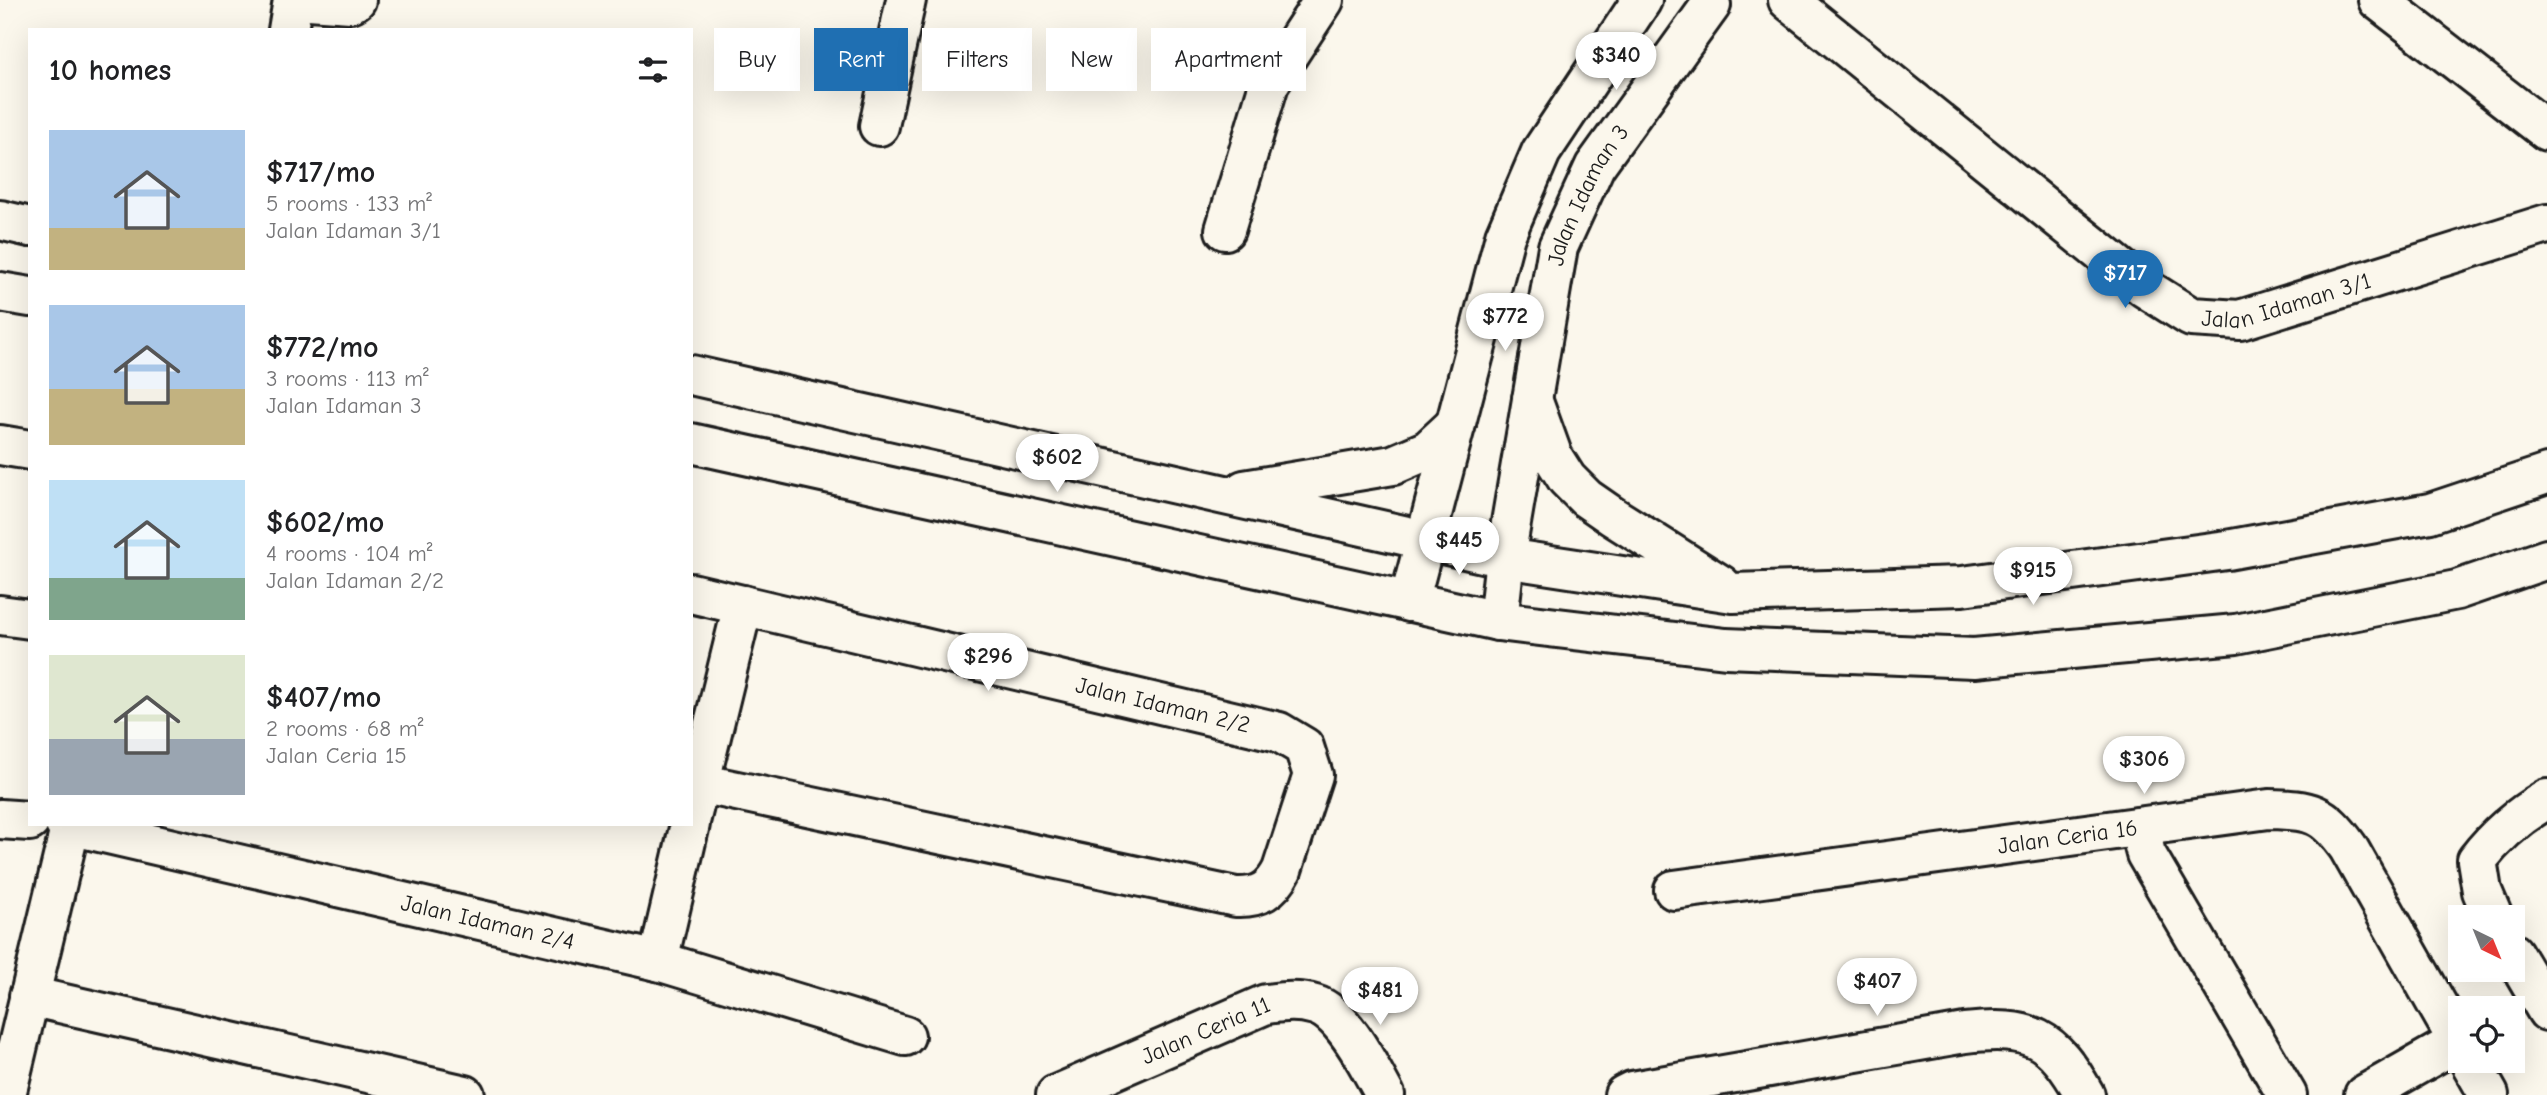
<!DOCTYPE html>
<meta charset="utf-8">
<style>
:root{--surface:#fff;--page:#f2f2f2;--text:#202124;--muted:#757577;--accent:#1f6fb2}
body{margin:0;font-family:"Comic Neue",sans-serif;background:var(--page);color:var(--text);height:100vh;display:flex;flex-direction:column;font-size:26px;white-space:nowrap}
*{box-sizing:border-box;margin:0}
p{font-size:23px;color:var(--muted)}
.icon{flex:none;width:38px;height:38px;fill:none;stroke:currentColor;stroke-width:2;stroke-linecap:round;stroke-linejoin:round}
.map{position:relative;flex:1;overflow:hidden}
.sheet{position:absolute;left:28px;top:28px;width:665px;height:798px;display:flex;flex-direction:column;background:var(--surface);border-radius:0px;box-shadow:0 7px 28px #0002}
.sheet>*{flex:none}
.guide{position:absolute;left:714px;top:28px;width:665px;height:63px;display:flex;gap:14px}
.needle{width:46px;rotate:137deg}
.controls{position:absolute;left:2448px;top:905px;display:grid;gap:14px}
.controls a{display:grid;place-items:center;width:77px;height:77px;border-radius:0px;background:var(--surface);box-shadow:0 7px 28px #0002;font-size:35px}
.price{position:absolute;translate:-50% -60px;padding:0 16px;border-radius:24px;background:#fff;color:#222;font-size:23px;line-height:46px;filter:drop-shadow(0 2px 4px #0008)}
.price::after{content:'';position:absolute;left:50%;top:42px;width:21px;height:16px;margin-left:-10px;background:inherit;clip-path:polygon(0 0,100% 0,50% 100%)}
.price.active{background:var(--accent);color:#fff}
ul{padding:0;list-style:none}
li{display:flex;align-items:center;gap:21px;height:175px;padding:0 21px}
li span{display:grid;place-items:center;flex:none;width:196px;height:140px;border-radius:0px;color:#555}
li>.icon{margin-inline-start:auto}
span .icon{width:84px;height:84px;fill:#fffc;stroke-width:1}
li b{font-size:30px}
h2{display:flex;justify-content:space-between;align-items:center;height:84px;padding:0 21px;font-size:30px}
.chip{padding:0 24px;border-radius:0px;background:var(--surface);box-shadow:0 7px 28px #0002;font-size:24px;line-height:63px}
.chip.active{background:var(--accent);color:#fff}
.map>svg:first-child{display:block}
</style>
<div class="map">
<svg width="2547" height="1095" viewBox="0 0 2547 1095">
<rect width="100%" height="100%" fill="#fbf7ec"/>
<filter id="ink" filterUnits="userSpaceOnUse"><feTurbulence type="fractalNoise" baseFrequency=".0143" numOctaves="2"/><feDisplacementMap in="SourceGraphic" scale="14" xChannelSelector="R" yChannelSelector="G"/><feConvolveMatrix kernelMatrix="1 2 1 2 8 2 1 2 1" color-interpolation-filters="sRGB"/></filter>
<g filter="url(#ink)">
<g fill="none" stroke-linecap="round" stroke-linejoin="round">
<defs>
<g id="minor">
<path d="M309,0L351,3L356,0"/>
<path id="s1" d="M1788,0L2145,288L2191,317L2240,320L2547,224"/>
<path d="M2378,0L2547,131"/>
<path d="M288,30L293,0"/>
<path d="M879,126L906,0"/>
<path d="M1225,230L1269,84L1324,0"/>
<path d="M0,445L30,450"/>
<path id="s2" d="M691,593L1279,732L1304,747L1313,775L1282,870C1272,890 1259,898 1236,897L699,783"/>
<path d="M1409,602L1505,236L1541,152L1642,0"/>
<path d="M0,615L30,619"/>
<path id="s3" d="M1498,621L1505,558L1558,247L1595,166L1711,5"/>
<path d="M691,818L743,605"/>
<path d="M0,819L30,821"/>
<path id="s4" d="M65,824L658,961L905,1036"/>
<path d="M2139,827L2146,854L2287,1095"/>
<path id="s5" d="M1674,890L2269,809C2311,810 2323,812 2348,847L2460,1045"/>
<path d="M2493,917L2482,891L2477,860C2497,834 2518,816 2547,799"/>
<path d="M2513,953L2547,1011"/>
<path d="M658,961L690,824"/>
<path d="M29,996L465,1095"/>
<path d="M2469,1060L2489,1095"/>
<path d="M6,1095L71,824"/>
<path id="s6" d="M1056,1095L1266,1004C1283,1002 1298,1000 1315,1005C1344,1013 1371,1070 1385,1095"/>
<path d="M1624,1095L1632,1091L1965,1033C2031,1026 2052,1036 2085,1095"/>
<path d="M2364,1095L2459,1041"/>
</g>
<path id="major" d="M0,220L30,227
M0,292L30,297
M691,375L1505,558L1733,593L1962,586L2227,550L2430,513L2547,474
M1532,399L1553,457L1567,479L1586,498L1612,516L1721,585
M691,443L1498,621L1726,648L1974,658L2236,634L2457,590L2547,559
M1244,490L1393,465L1428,450L1456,424"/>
</defs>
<use href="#minor" stroke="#1c1c1c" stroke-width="44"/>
<use href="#major" stroke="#1c1c1c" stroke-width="44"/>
<use href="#minor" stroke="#fbf7ec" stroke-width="38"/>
<use href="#major" stroke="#fbf7ec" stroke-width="38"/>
</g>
</g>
<g text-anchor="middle" stroke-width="6" stroke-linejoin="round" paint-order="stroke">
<g font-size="23" fill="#1c1c1c" stroke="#fbf7ec">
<text dy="8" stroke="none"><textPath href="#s3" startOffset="438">Jalan Idaman 3</textPath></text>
<text dy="8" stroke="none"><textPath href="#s1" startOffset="611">Jalan Idaman 3/1</textPath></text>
<text dy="8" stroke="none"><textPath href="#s2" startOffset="485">Jalan Idaman 2/2</textPath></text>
<text dy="8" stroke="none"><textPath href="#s5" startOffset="397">Jalan Ceria 16</textPath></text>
<text dy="8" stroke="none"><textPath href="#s4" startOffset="434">Jalan Idaman 2/4</textPath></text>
<text dy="8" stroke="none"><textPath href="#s6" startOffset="163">Jalan Ceria 11</textPath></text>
</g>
</g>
</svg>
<div class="controls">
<a><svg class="needle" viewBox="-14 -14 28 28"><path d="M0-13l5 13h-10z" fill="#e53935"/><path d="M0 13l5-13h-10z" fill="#757577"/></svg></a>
<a><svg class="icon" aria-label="locate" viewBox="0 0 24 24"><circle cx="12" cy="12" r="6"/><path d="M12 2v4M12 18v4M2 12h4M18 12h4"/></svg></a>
</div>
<b class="price" style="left:1616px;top:92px">$340</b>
<b class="price active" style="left:2125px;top:310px">$717</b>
<b class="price" style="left:1505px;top:353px">$772</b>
<b class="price" style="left:1057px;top:494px">$602</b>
<b class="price" style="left:1459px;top:577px">$445</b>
<b class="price" style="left:2033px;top:607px">$915</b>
<b class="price" style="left:988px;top:693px">$296</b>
<b class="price" style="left:2144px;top:796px">$306</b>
<b class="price" style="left:1877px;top:1018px">$407</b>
<b class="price" style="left:1380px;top:1027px">$481</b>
<div class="guide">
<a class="chip">Buy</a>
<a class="chip active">Rent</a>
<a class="chip">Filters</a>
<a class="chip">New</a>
<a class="chip">Apartment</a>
</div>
<section class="sheet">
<h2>10 homes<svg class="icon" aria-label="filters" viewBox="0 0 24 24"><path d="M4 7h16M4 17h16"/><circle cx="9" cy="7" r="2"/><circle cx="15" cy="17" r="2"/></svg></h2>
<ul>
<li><span style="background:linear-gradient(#a9c7e8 70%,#c2b280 0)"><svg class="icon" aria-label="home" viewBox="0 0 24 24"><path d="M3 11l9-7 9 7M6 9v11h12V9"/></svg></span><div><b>$717/mo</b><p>5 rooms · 133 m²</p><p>Jalan Idaman 3/1</p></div></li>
<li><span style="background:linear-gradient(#a9c7e8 60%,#c2b280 0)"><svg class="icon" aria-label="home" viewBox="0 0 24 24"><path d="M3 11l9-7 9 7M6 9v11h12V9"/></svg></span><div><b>$772/mo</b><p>3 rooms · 113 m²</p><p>Jalan Idaman 3</p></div></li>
<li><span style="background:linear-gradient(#bfe0f5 70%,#7fa58c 0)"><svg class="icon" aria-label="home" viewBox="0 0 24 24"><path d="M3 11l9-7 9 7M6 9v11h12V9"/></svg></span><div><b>$602/mo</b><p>4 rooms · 104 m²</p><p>Jalan Idaman 2/2</p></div></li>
<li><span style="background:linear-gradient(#dfe7d0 60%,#9aa5b1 0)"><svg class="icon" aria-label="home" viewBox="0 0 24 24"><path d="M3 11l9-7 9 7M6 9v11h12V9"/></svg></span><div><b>$407/mo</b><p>2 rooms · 68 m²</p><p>Jalan Ceria 15</p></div></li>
</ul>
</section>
</div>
